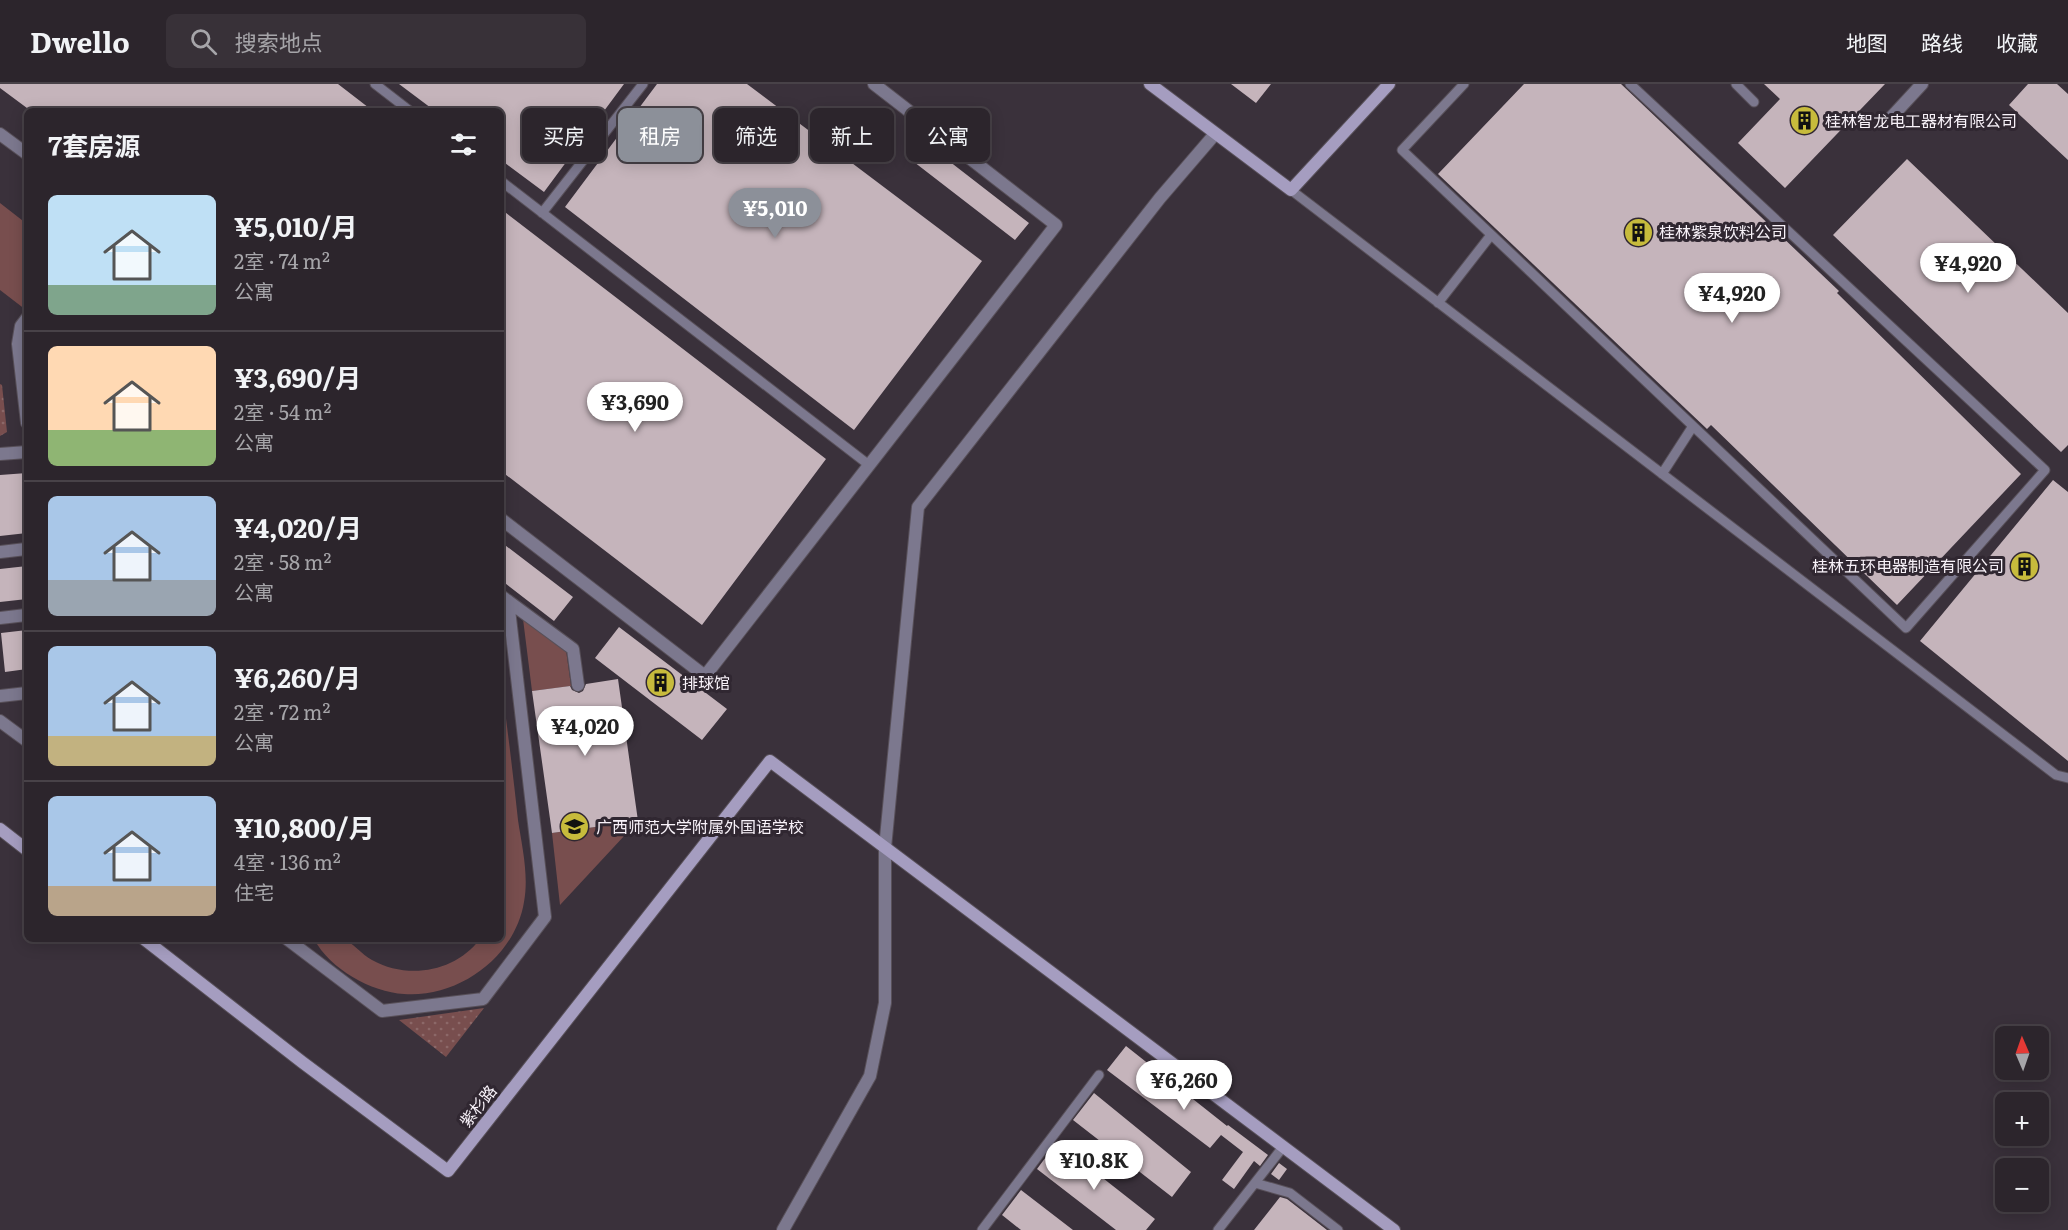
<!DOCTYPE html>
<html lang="zh">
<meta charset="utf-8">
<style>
:root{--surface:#2c252c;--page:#383138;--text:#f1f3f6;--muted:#a6a5a9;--line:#484248;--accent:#8c9099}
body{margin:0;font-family:Literata,"Noto Sans SC",serif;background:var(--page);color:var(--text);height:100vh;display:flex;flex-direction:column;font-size:22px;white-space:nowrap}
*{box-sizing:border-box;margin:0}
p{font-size:20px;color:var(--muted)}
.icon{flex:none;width:33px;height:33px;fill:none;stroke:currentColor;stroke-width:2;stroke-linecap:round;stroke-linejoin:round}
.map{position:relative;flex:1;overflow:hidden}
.sheet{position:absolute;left:24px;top:24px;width:480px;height:834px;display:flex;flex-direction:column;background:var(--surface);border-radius:9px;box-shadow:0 3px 15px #0003,0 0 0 2px var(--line)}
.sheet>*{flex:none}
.top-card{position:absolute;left:522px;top:24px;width:570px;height:54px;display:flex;gap:12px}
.needle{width:39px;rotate:358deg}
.controls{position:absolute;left:1995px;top:942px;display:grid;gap:12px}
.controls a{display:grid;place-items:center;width:54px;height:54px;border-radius:9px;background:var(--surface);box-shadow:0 3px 15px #0003,0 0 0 2px var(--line);font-size:30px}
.price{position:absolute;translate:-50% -51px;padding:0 14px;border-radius:21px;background:#fff;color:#222;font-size:20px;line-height:39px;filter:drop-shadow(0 2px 3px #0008)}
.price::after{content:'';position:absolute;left:50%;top:36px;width:18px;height:14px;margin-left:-9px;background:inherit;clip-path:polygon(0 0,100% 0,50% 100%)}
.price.current{background:var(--accent);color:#fff}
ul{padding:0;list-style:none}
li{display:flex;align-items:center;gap:18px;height:150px;padding:0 24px}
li+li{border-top:2px solid var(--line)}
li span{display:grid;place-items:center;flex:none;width:168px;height:120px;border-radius:9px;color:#555}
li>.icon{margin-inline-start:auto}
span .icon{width:72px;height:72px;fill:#fffc;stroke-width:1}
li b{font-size:26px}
h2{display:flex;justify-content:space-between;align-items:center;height:72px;padding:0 24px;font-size:26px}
.chip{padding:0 21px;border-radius:9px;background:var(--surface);box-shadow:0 3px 15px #0003,0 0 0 2px var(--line);font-size:21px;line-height:54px}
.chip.current{background:var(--accent);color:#fff}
header{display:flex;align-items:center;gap:36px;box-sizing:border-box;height:84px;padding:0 30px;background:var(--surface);border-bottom:2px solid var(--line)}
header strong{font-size:28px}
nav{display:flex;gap:33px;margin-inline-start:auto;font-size:21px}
.search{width:420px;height:54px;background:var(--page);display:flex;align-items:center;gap:15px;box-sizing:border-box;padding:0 21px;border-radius:9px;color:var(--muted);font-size:22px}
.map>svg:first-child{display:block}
</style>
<header>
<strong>Dwello</strong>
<div class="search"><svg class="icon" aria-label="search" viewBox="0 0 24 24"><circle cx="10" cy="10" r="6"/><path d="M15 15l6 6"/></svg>搜索地点</div>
<nav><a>地图</a><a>路线</a><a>收藏</a></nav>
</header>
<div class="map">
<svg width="2068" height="1146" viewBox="0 0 2068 1146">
<defs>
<pattern id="green-dots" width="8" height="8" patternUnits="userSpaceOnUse" patternTransform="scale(1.5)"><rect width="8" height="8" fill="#784e4e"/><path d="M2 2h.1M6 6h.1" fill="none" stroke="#8c6868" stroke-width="1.8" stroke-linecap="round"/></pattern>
</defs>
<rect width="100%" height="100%" fill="#3a313b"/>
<path fill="url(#green-dots)" d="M0,300L2,301L7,348L0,352Z
M484,924L446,973L399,936Z"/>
<path fill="#784e4e" d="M0,119L27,140L26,226L0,206Z
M523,535L566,566L571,602L532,607Z
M501,595C507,642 513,689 518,736C522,763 529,791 524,818C515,873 459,914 404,910C371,908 330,885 314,855C323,855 333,853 342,855C352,857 362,871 372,876C408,896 455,888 480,855H501L503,802L501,789Z
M638,737L560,821L552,749Z"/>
<path fill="#c5b4bb" d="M0,0H338L373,27H31L0,4Z
M399,0H624L544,108L501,76V27H435Z
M657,0H747L982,177L854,346L565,123Z
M1231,0H1271L1256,19Z
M1524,0H1621L1839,207L1837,209L2021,390L1897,521L1711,341L1707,345L1438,90Z
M1764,0H1885L1785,104L1738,59L1780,15Z
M2028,0H2057L2068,10V76L2009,21Z
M927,60L1029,139L1015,156L914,78Z
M1907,75L2068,229V361L2061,368L1833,151Z
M501,125L826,375L702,541L501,387Z
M27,389V449L0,452V391Z
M2053,396L2068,408V677L1920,557Z
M501,458L573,513L554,537L501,496Z
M27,482V515L0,518V485Z
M619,543L727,625L702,656L595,574Z
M27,546V585L5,588L1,549Z
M618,595L638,737L552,749L532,607L570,602L572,606L579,609L583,607L586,600Z
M1126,962L1227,1042L1228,1041L1268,1071L1260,1082L1254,1077L1234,1105L1222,1096L1243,1068L1221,1051L1210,1064L1107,986Z
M1094,1009L1191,1088L1172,1113L1073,1036Z
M1057,1058L1155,1135L1146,1146H1116L1037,1085Z
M1279,1079L1287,1085L1279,1096L1271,1090Z
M1021,1106L1073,1146H1021L1002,1131Z
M1280,1113L1287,1115L1327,1146H1254Z"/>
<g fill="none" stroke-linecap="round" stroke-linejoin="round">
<defs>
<path id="lane" d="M375,0L410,27
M1464,0L1402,66L1906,544L2045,386L1630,0
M1736,0L1754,18
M501,97L869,381
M1291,106L2056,691L2068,694
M542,129L643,0
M1438,219L1491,151
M1662,390L1693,342
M1255,1099L1290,1109L1338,1146
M982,1146L1099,991
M1218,1146L1283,1063"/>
<path id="street" d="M1885,40L1922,0
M0,50L27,70
M27,234L21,242L18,260L27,339
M0,370L27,368
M501,435L705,592L1056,141L874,0
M0,468L26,465
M508,517L573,565L578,601
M0,534L26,531
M0,612L27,609
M0,637L27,657
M287,855L382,927L483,915L545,833L508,517L501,512
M783,1146L870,992L885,919V764L918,423L1160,114L1215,50"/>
<path id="secondary" d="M1150,0L1291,106L1389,0
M0,745L27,766
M144,855L302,978L448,1087L770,677L1394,1146"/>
</defs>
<use href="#lane" stroke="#585059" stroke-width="11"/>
<use href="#street" stroke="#585059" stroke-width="14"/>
<use href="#secondary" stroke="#585059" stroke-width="14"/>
<use href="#lane" stroke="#7c788e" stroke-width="9"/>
<use href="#street" stroke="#7c788e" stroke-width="12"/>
<use href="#secondary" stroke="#a59dc0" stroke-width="12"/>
</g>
<defs>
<symbol id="building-disc" viewBox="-11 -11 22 22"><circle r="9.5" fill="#c7bb3c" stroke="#302731"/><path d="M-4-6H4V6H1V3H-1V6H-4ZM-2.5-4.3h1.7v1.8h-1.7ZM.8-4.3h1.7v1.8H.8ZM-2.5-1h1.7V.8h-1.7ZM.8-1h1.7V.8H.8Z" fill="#111"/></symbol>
<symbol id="school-disc" viewBox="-11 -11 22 22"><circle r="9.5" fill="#c7bb3c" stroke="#302731"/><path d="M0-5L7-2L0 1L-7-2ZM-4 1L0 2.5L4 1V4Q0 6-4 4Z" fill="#111"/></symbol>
</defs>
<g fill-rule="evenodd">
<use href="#building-disc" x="1788" y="20" width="33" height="33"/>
<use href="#building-disc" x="1622" y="132" width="33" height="33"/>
<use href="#building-disc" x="2008" y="466" width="33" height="33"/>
<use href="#building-disc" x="644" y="582" width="33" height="33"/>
<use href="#school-disc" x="558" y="726" width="33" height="33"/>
</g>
<g text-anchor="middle" stroke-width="6" stroke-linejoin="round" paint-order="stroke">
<g font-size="16" fill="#f8f2f9" stroke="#302731" text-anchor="start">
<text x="1825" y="43">桂林智龙电工器材有限公司</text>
<text x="1659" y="154">桂林紫泉饮料公司</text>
<text x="2004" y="488" text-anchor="end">桂林五环电器制造有限公司</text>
<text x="682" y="605">排球馆</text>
<text x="596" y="749">广西师范大学附属外国语学校</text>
</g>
<g font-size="16" fill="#f8f2f9" stroke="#302731">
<text transform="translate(478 1022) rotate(-52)" y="6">紫杉路</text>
</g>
</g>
</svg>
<div class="controls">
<a><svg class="needle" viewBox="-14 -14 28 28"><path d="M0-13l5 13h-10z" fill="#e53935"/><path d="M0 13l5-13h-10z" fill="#a6a5a9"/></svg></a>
<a>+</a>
<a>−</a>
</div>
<b class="price current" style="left:775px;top:155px">¥5,010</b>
<b class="price" style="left:1968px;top:210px">¥4,920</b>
<b class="price" style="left:1732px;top:240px">¥4,920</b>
<b class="price" style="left:635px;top:349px">¥3,690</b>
<b class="price" style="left:585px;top:673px">¥4,020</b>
<b class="price" style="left:1184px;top:1027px">¥6,260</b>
<b class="price" style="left:1094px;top:1107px">¥10.8K</b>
<div class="top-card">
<a class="chip">买房</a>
<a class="chip current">租房</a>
<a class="chip">筛选</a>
<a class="chip">新上</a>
<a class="chip">公寓</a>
</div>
<section class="sheet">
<h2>7套房源<svg class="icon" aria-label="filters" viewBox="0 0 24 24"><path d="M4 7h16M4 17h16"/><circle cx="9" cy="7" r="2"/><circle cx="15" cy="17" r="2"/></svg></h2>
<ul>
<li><span style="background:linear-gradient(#bfe0f5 75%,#7fa58c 0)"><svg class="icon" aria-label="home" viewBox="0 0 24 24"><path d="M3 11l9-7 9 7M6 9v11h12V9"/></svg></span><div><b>¥5,010/月</b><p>2室 · 74 m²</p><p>公寓</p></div></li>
<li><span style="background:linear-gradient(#ffd9b3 70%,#8fb573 0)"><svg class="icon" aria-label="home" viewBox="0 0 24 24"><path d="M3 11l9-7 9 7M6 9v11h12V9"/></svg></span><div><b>¥3,690/月</b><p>2室 · 54 m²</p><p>公寓</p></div></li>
<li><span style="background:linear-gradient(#a9c7e8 70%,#9aa5b1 0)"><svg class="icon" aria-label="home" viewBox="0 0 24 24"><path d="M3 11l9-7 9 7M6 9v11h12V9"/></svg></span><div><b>¥4,020/月</b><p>2室 · 58 m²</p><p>公寓</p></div></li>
<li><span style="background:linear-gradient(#a9c7e8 75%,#c2b280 0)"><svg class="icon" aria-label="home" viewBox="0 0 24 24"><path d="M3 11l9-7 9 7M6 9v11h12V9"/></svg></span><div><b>¥6,260/月</b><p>2室 · 72 m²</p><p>公寓</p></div></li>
<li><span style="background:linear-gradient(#a9c7e8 75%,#b9a48a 0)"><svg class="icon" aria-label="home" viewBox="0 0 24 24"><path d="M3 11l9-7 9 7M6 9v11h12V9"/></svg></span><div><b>¥10,800/月</b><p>4室 · 136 m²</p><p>住宅</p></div></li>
</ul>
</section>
</div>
